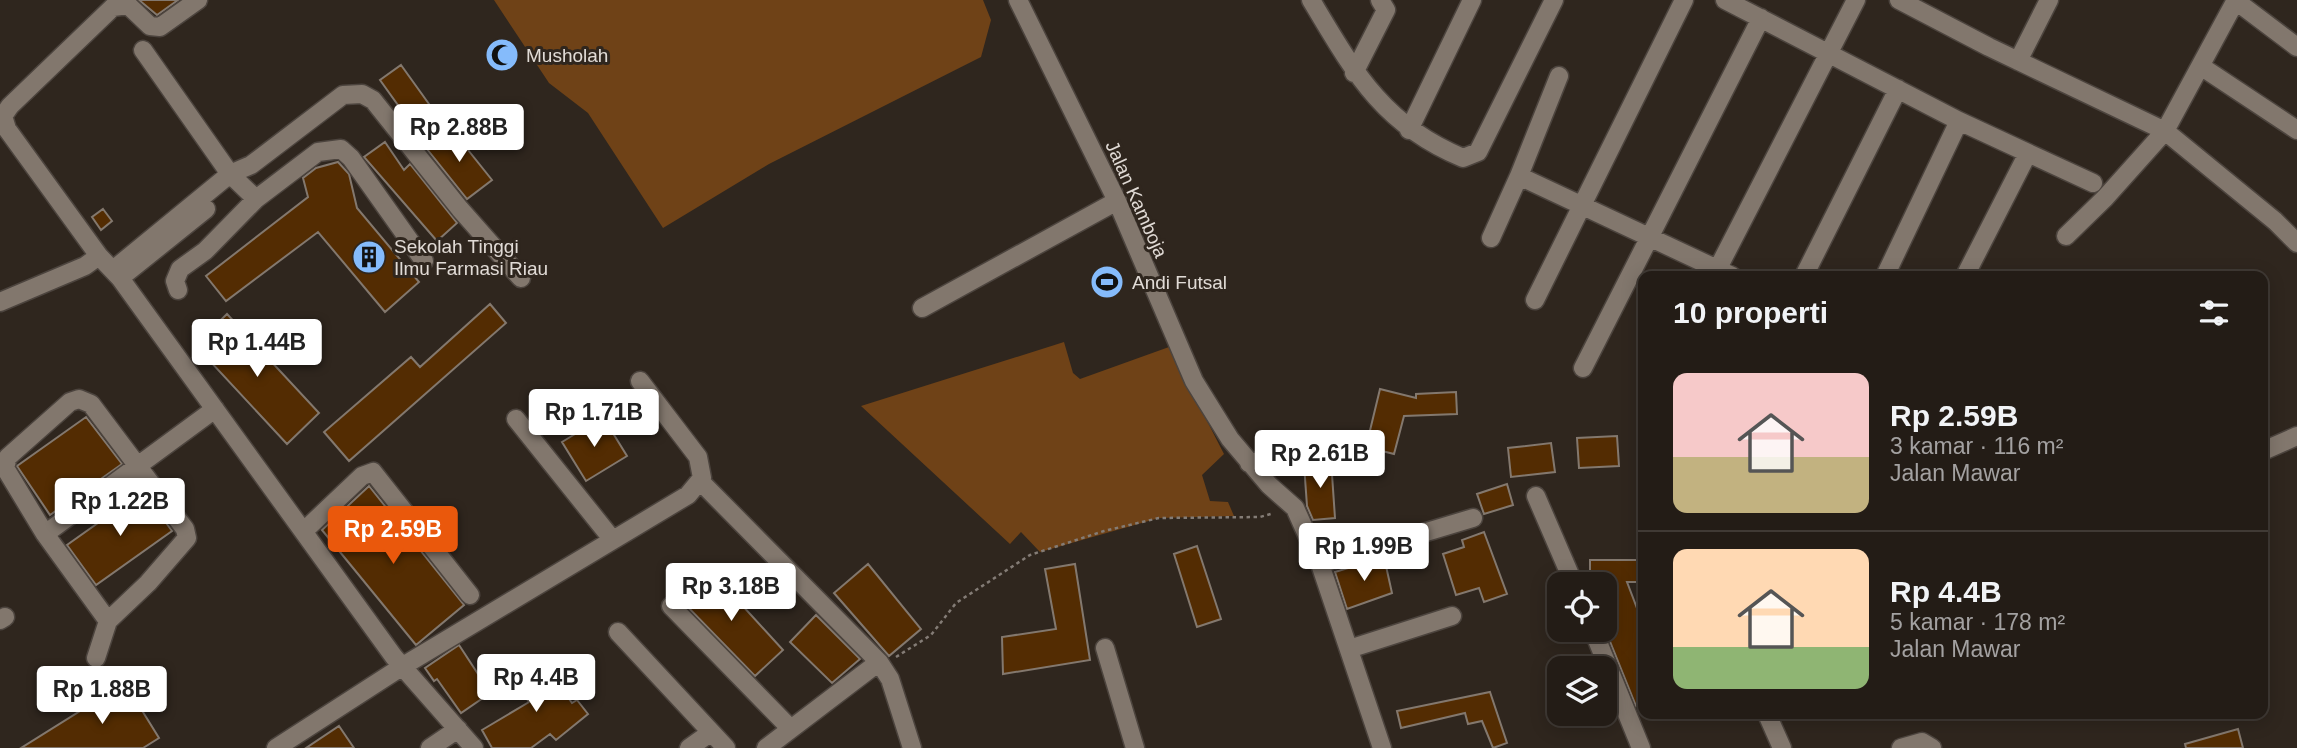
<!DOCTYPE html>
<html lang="id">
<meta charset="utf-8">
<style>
:root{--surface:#231c16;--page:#2f2923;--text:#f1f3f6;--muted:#a3a1a1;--line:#403a35;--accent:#ea580c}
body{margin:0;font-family:Helvetica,sans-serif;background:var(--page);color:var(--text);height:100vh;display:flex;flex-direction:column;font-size:26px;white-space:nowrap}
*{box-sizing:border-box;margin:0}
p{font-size:23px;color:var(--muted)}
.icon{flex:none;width:38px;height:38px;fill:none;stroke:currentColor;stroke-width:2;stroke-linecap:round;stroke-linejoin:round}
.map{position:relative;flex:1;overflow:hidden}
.panel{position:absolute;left:1638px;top:271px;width:630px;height:448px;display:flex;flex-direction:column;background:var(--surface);border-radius:14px;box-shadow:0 4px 18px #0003,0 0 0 2px var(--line)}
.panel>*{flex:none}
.fabs{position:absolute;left:1547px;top:572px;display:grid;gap:14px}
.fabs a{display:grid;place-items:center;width:70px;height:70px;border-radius:14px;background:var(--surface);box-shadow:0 4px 18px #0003,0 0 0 2px var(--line);font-size:35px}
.price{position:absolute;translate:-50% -60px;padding:0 16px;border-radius:7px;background:#fff;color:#222;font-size:23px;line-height:46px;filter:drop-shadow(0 2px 4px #0008)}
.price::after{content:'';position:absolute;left:50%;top:42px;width:21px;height:16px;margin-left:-10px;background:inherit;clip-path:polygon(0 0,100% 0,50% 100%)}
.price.selected{background:var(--accent);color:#fff}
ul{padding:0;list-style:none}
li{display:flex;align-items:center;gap:21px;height:175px;padding:0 35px}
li+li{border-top:2px solid var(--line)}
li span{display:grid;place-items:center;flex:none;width:196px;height:140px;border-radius:14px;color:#555}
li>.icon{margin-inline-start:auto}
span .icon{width:84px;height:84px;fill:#fffc;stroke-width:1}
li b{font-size:30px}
h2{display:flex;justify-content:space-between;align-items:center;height:84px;padding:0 35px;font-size:30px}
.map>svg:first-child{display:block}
</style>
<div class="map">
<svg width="2297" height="748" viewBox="0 0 2297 748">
<rect width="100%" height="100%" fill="#2f261e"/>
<path fill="#6f4217" d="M494,0H983L991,20L981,57L769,164L663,228L588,113L549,83Z
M1064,342L1073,373L1080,379L1169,347L1224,454L1202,475L1210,501L1228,502L1234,516L1159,518L1040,552L1021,532L1010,544L861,406Z"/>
<path fill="#532c02" stroke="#83786e" stroke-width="2" d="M139,0H178L157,15Z
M401,65L434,111L413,126L380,80Z
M447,130H452L492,180L467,199L427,149Z
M385,142L404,170L410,164L457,223L437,241L364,157Z
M338,162L349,174L357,208L419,282L385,312L318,232L226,301L206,276L308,197L303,178L316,168Z
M103,209L112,221L101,230L92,217Z
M490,304L506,323L349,461L324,432L411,357L420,367Z
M227,314L319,413L287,444L195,345Z
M1380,389L1416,398V394L1456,392L1457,414L1404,416L1394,454L1366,447Z
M86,417L122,464L50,515L17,466Z
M603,417L627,456L586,481L562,442Z
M1617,436L1619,466L1579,468L1577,438Z
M1551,443L1555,472L1511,477L1508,448Z
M1331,460L1335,518L1313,520L1307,506L1304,464Z
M1507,484L1513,505L1484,514L1477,494Z
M369,486L464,605L416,645L322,530Z
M143,491L172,531L96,585L67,545Z
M1484,532L1507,594L1484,602L1479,588L1456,595L1443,554L1464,547L1462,540Z
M1197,546L1221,619L1197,627L1174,554Z
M1384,557L1392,593L1347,609L1335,572Z
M1590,560H1642V582H1627L1643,624V703L1636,706L1605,629V582H1590Z
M868,564L921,629L889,656L834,593Z
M1075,564L1090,660L1003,674L1002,637L1056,629L1045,569Z
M710,570L783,650L755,676L679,598Z
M816,615L860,659L832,683L790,642Z
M459,645L480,677L485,673L496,689L461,713L437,679L434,681L425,668Z
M544,664L572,703L577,700L588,714L556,740L550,734L531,748H492L482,730L529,702L516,684Z
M125,683L159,738L143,748H21Z
M1490,692L1507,743L1493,748L1482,721L1468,724L1465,713L1401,728L1397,711Z
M339,726L354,748H306Z
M2238,729L2243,748H2186L2185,744Z"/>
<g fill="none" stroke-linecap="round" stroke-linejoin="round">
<defs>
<path id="minor" d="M1018,0L1117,201L1194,381L1230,439L1269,485L1295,508L1320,564L1382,748
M1311,0C1354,72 1383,125 1463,158L1478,152L1554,0
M1725,0L1959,121L2028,153L1965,276
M1899,0L1989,47L2165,131L2236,0
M2236,1L2297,47
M143,50L230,174L256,199L205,251L180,269L175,281L178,290
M2018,61L2049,0
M2202,67L2297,130
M1354,73L1386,10L1380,0
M1409,130L1472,0
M2028,153L2093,183
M1519,176L1559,76
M256,199L318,152L341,149L351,158L424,261
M2066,236L2105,198L2165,131L2275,221L2297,243
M1491,238L1519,176L1732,276
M99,256L7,129L3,116L10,106L113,7L128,5L150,26L160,27L198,0
M113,270L230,174L251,165L343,95L362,94L373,100L460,209L521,278
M1714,276L1856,0
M1804,276L1898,89
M1885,276L1959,121
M120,278L206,209
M1535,300L1684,0
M0,302L85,266L99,256L120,278L394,657L474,748
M922,308L1117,201
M1583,368L1761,18
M79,399L91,404L185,529L187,538L148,583L108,621L45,534L5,468L8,457L70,402Z
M516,419L612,539
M2263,451L2297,436
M1249,463L1334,447
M700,481L879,662L890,679L912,748
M1536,496L1574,584
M304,531L362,476L373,472L470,595
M45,534L215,409
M1320,564L1473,518
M671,606L790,728
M0,620L5,617
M1593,630L1641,748
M618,632L726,748
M1105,648L1135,748
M1349,649L1452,616
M96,658L108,621
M1767,714L1782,748
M276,748L403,666L688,495L702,478L698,457L640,381
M430,748L458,729
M689,748L710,733
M766,748L879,662
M1901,748L1922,742L1932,748"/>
</defs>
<use href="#minor" stroke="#4c443e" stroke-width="21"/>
<path stroke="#847c76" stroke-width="2.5" stroke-dasharray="3.5 3.5" stroke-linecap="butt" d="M896,657L931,635L956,603L1030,555L1104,531L1159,518L1260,517L1274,513"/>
<use href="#minor" stroke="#82776d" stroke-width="18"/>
</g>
<defs>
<symbol id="mosque-disc" viewBox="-11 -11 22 22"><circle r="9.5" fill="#85bbfb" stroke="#2f261e"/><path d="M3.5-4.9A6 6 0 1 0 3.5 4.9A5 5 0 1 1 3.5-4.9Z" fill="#111"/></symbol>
<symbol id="building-disc" viewBox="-11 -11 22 22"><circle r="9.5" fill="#85bbfb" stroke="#2f261e"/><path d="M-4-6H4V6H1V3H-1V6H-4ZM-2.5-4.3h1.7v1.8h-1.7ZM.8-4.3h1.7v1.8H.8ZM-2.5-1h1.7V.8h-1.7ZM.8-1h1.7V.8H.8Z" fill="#111"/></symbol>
<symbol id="stadium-disc" viewBox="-11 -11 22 22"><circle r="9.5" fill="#85bbfb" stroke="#2f261e"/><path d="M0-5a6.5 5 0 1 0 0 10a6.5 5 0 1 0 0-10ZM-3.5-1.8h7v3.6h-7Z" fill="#111"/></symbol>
</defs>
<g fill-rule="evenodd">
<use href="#mosque-disc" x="483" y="36" width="38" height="38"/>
<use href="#building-disc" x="350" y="238" width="38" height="38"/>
<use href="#stadium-disc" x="1088" y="263" width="38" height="38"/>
</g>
<g text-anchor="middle" stroke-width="6" stroke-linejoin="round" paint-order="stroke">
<g font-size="19" fill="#e1dbd6" stroke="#2f261e" text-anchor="start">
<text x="526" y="62">Musholah</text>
<text x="394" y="253">Sekolah Tinggi<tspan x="394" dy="22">Ilmu Farmasi Riau</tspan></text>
<text x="1132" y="289">Andi Futsal</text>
</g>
<g font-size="19" fill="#e1dbd6" stroke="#2f261e">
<text transform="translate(1137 199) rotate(66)" y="7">Jalan Kamboja</text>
</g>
</g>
</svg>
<div class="fabs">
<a><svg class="icon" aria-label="locate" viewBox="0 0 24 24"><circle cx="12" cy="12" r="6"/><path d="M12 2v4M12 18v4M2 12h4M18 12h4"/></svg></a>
<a><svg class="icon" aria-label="layers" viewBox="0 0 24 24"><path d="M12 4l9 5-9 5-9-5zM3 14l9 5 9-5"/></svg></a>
</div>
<b class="price" style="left:459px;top:164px">Rp 2.88B</b>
<b class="price" style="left:257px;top:379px">Rp 1.44B</b>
<b class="price" style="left:594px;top:449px">Rp 1.71B</b>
<b class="price" style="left:1320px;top:490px">Rp 2.61B</b>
<b class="price" style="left:120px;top:538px">Rp 1.22B</b>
<b class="price selected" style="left:393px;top:566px">Rp 2.59B</b>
<b class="price" style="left:1364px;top:583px">Rp 1.99B</b>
<b class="price" style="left:731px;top:623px">Rp 3.18B</b>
<b class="price" style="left:536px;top:714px">Rp 4.4B</b>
<b class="price" style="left:102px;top:726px">Rp 1.88B</b>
<section class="panel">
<h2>10 properti<svg class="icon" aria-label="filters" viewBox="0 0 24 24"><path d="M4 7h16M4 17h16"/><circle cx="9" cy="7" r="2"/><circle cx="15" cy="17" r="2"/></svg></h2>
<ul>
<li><span style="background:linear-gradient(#f6c9c9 60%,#c2b280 0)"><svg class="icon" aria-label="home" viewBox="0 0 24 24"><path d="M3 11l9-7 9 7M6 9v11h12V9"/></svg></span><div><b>Rp 2.59B</b><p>3 kamar · 116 m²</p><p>Jalan Mawar</p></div></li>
<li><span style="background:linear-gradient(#ffd9b3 70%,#8fb573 0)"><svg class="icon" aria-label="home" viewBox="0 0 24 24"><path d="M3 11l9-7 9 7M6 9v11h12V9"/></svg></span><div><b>Rp 4.4B</b><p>5 kamar · 178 m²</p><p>Jalan Mawar</p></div></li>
</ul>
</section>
</div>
